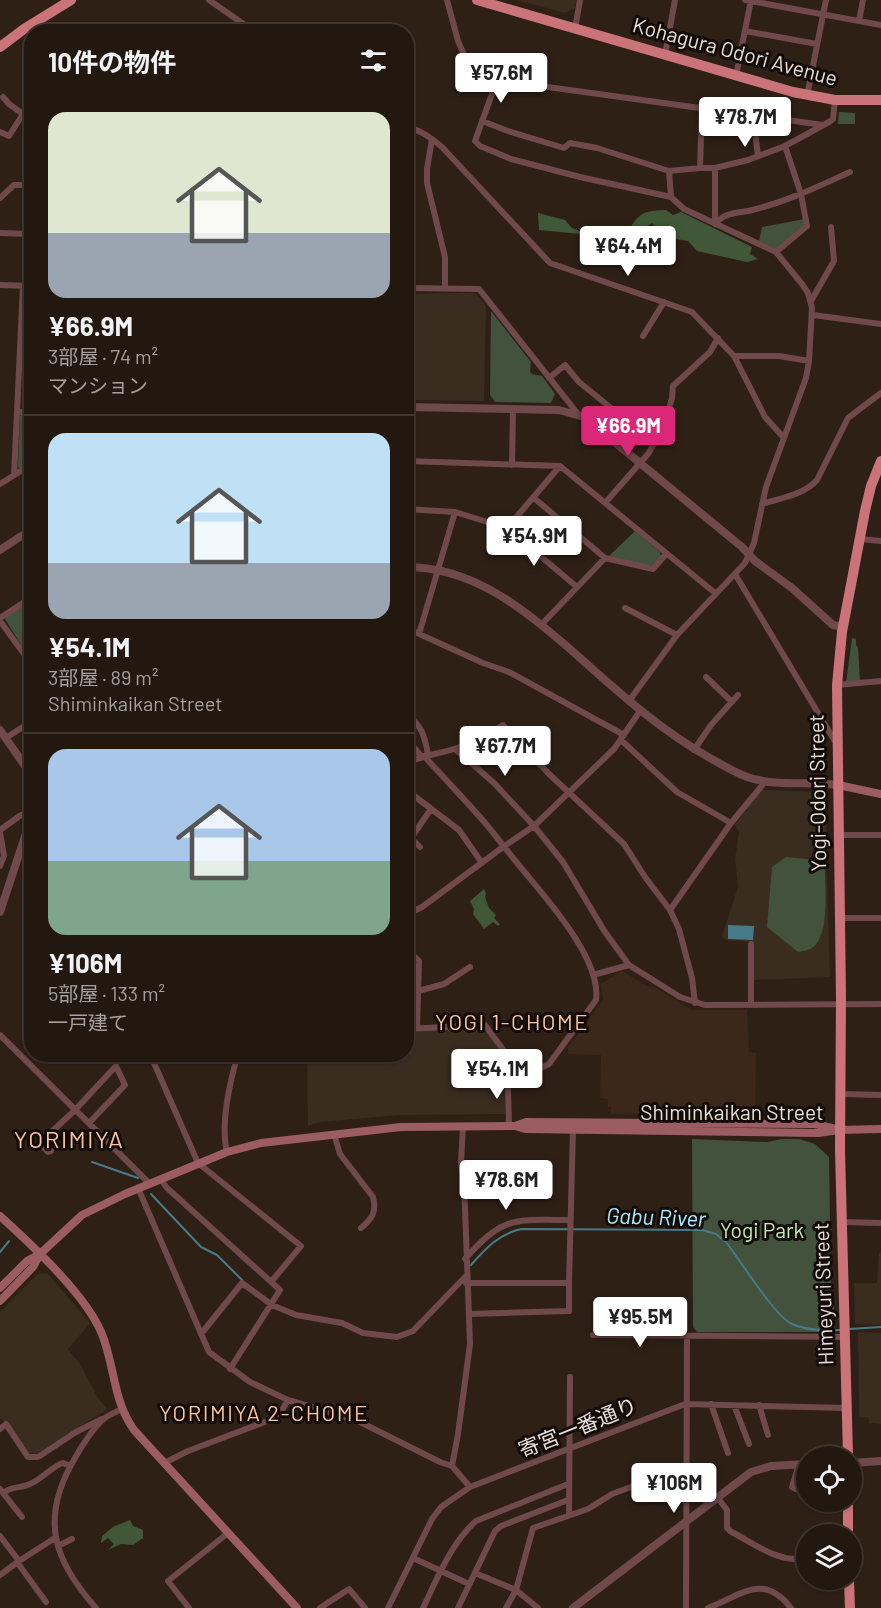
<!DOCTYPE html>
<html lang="ja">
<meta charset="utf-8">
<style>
:root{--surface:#231810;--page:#2b2119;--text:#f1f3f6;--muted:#a3a09f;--line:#403730;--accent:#db2777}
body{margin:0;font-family:Barlow,"Noto Sans JP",sans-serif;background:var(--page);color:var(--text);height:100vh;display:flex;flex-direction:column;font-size:22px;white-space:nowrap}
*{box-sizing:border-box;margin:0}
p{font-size:20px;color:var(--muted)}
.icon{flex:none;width:33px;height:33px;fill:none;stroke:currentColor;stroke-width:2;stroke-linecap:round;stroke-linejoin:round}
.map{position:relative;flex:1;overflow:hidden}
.details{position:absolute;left:24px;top:24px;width:390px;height:1038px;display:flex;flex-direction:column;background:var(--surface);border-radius:24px;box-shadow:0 2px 4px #0004,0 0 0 2px var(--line)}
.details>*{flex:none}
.buttons{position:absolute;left:796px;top:1446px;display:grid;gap:12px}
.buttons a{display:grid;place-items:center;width:66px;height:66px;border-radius:50%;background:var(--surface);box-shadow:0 2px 4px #0004,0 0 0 2px var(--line);font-size:30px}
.price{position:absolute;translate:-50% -51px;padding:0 14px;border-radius:6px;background:#fff;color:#222;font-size:20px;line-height:39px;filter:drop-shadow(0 2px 3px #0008)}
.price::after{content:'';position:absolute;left:50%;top:36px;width:18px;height:14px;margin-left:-9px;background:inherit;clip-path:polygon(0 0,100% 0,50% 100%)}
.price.active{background:var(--accent);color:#fff}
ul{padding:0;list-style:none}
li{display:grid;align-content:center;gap:12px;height:318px;padding:0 24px}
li+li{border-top:2px solid var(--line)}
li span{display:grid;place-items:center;height:186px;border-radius:18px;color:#555}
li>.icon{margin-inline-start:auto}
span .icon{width:108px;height:108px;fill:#fffc;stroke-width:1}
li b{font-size:26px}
h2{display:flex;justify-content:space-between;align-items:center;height:72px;padding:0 24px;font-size:26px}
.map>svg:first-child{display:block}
</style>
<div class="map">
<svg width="881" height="1608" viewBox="0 0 881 1608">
<rect width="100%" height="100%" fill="#2f2016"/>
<path fill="#3c281a" d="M622,971L645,985L656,988L691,1010H747L749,1052L756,1053L755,1112L716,1115L611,1114V1107H608V1099L600,1098L601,1055L568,1054V1048L603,1000L601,984Z"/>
<path fill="#3a2c1f" d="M517,0H576L575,8L565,13Z
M474,293L477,295L486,306L484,401L407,400V294Z
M761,790L819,792L827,798L826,854L830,977L754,980L753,942L726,940L722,936L738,887L735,859L739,832L735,825Z
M483,1026L497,1042L504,1058L505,1114L397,1115L320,1122L308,1126L307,1060L345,1054H406L407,1031Z
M879,1253H881V1325L855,1324L854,1283H877Z
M47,1273L90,1323L68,1349L80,1364L98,1398L107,1409L36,1454L29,1453L6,1422L0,1418V1312L37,1274Z
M858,1332L881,1333V1424L869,1423V1418L859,1416Z"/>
<path fill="#43523d" d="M839,112L855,113V124H838Z
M805,219L806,226L776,249L759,241L762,227Z
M491,311L531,362L530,372L532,374L542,376L555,394L551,403L495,402L490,395Z
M24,414H31V462L21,469L18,467L20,416Z
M635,531L660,552L661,556L653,565L649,566L609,556Z
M31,597L32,657L30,659L3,616Z
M852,638L856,639V645L858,647L860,682L846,683Z
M786,857L816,860L825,869C825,888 830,936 812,948C808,951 802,951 798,952L767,927L772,867Z
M692,1139L767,1142L782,1139H799L815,1144L829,1157L831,1290L834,1306L835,1332H697L693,1327Z"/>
<path fill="#405838" d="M666,210L673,215L681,212L752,247L750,254L758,259L747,262L697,251L688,241L664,237L652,223L641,231L630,228C641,211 646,211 666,210Z
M538,213L565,220L572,228L582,232L581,234L539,230Z
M484,889L486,893L485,897L489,908L496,915L494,918L500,924L498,926L493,922L484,929L473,914L474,909L470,901Z
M130,1520L133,1526L143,1530V1538L133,1545L121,1544L108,1550L114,1544L108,1538L101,1543L102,1536L113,1527Z"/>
<path fill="#477a88" d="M728,925L754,926L753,940L728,939Z"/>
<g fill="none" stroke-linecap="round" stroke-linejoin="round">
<path stroke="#477a88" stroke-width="2" d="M92,1162L138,1178
M151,1194L201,1247L217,1255L242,1280
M0,1252L9,1241
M471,1265C486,1248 499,1234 521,1229L702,1230L716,1234L726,1242C740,1260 773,1313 790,1323C805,1331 824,1331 841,1330
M849,1329L881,1327"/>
<path stroke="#70494b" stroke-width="6" d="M209,0L255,32
M447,0L458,41L466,59L497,80L823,125
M745,0L881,25
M859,21L863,0
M575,29L580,0
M745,31L817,44
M665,55L675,0
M736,76L751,0
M497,80L475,141L480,146L511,159L580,177L671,197L684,209L776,252L802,284L808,293L812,308L809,361L806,378L766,487L754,543L745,563L677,635L629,701
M807,96L826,0
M753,116L758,156
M482,121L508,131L564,148L570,143L597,148L669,171L700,168H715L748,160L785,146L829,122L833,119L835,100
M406,127C421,130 431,138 442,147L550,263L692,312L734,356L765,417L784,438
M0,132L9,136L23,114L9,104L3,97
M432,139L427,169V183L445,257V288
M700,168L702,107
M669,171L671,197
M0,198L14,185H32
M715,223V168
M715,224C724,213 735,213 748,211C784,203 817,187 850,172
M0,233L32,234
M776,252L807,226L801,194L785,146
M0,285L32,286
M406,288L479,289L578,414
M811,301L834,261L831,227
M813,315L881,324
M643,336L664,302
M734,356H779L809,361
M549,378L565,365L579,382L654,443
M18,412H32
M665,422L672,398L673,386L710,352L718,338
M406,461L560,466L715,593
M512,465L513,409
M14,475L23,286
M0,484L32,464
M534,498L605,558L653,569L666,554
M605,503L648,454L666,423
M762,504C780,498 804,495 817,480L848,418L881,393
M406,509L455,512L507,528L577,587
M507,528L560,466
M860,539L881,541
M735,574L836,743
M625,608L677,635
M0,618L32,597
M0,621L32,665
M541,625L605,558
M406,628L483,663L509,672L624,735
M419,634L455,512
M706,677L732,702
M837,685L881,681
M406,712C422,728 424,733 428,754
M6,738L32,721
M406,738L422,757
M621,740L677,792L731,823
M455,749L494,783L534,826L563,862L605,932L629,965L680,997L705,1005L881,1004
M694,750L711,725L738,695
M424,756C445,779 466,801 486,824C497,837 507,851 518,864C543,895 602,958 596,1000L549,1064L535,1071L508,1074
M406,763C423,755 440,754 457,748C473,743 489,734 503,725L549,774L624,844L645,877L670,910L679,929L692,978L695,1003
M406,786L413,795L459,830L482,863
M0,830L21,815L32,811
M0,832L4,856L0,866
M838,835H881
M420,847L411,838L431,809
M670,910L731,823L765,782
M406,915L422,907L503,847L534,826L614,749L640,711
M840,918H881
M406,956L415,957L419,961L417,1028
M593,975L629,965
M418,991L444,984L470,967
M751,1005V944
M406,1029L485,1025L507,1055L509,1126
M0,1035L150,1184
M150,1054L198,1163L301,1246L271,1282
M840,1094L881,1095
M334,1134L340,1154L373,1197C377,1212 372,1219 361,1228
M51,1151L48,1152L43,1147L46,1137L75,1110L116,1066L125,1085L89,1123
M227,1152C220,1125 230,1081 238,1054
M161,1179L166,1187L280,1290L230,1369
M138,1188L209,1352L250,1382L288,1400L356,1420L440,1462L452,1466L470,1487
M842,1222L881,1223
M465,1259C503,1215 516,1220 570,1220
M466,1283H569L573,1128
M470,1314L569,1311V1283
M201,1334L242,1283L272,1305L296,1315L342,1323L363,1333L397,1337L413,1331L466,1276
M593,1335L845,1337
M711,1404L728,1453
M734,1405L749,1444
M759,1405L768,1435
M0,1429L6,1424L28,1457H38L76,1432L102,1419
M164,1463L188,1451L278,1417L288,1400
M452,1466L458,1434L470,1344L464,1181L461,1162L463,1126
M0,1489L3,1493C13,1485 20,1489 30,1484C42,1479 51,1467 63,1463L70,1466
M796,1489L792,1487L799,1464
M3,1493L22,1517
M717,1497L727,1510V1528L730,1531C753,1543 779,1564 807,1558
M569,1515L570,1377
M0,1536L19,1561L55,1538
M58,1546L72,1539
M413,1558L469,1584
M17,1562L46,1602
M475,1573L516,1590L538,1608
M0,1575L19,1561
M96,1608C52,1559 40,1517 75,1458C81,1447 95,1425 105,1418C110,1414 116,1412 122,1409
M189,1608L168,1581L228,1533
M320,1608L349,1589L365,1608
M388,1608L432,1519L441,1507L470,1487L685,1404L847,1408
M423,1608C437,1579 451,1543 476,1521L568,1484
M458,1608L495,1531L501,1526L568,1500
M506,1608L516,1590L533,1528L588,1509L612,1494L685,1467
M686,1608L687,1337
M708,1608C742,1595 763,1572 791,1608"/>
<path stroke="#70494b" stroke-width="8" d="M406,407L559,410L584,417L742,547L755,561L792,588L833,625L843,627
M0,550L32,529
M406,567C473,567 522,608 570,649C615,689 658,729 710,758C722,765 734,772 747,777C776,787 808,781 838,785
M0,730L32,776
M0,912L32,815
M852,1463L881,1461
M573,1608L751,1472L771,1466L807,1464"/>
<path stroke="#9b5d61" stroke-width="8" d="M838,785L881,794
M515,1126L526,1122L815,1124L836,1129
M0,1216C32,1245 86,1295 102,1334C115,1367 113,1401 134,1430L297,1608
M0,1288L27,1261L40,1254
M0,1301L33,1267L40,1254L82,1215L125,1194L227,1152L261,1143L401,1127L515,1126L525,1129L818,1133L839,1130L881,1129"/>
<path stroke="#ca7378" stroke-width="10" d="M477,0L793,92L835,100H881
M0,47L24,29L71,0
M848,1456L840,1150L841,998L837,685L842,632L865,511L871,486L881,461
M848,1502V1534
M849,1580L850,1608"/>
</g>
<g text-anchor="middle" stroke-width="6" stroke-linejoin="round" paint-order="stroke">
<g font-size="21" fill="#e9ded8" stroke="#120b07">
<text transform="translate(735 52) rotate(15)" y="7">Kohagura Odori Avenue</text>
<text transform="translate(818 793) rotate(-91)" y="7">Yogi-Odori Street</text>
<text x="732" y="1120">Shiminkaikan Street</text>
<text transform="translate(824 1294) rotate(-92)" y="7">Himeyuri Street</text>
<text transform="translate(578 1428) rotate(-22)" y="7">寄宮一番通り</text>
</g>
<g font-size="21" fill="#c2edb3" stroke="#120b07">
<text x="762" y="1238">Yogi Park</text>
</g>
<g font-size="22" letter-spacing="1.5" fill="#fac59d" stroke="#120b07">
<text x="512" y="1030">YOGI 1-CHOME</text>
<text x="264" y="1421">YORIMIYA 2-CHOME</text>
</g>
<g font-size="22" font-style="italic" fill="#a9ecff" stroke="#120b07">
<text transform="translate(656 1217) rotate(2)" y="8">Gabu River</text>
</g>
<g font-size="24" letter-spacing="1.5" fill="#fac59d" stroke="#120b07">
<text x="69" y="1148">YORIMIYA</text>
</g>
</g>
</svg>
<div class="buttons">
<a><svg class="icon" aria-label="locate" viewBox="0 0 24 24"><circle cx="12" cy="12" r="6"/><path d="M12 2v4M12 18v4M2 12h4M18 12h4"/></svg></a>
<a><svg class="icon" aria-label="layers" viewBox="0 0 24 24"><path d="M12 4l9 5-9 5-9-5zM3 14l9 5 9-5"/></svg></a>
</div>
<b class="price" style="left:501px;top:104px">¥57.6M</b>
<b class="price" style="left:745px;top:148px">¥78.7M</b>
<b class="price" style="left:628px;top:277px">¥64.4M</b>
<b class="price active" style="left:628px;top:457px">¥66.9M</b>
<b class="price" style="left:534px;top:567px">¥54.9M</b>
<b class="price" style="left:505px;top:777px">¥67.7M</b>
<b class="price" style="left:497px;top:1100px">¥54.1M</b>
<b class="price" style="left:506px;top:1211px">¥78.6M</b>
<b class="price" style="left:640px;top:1348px">¥95.5M</b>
<b class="price" style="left:674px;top:1514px">¥106M</b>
<section class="details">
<h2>10件の物件<svg class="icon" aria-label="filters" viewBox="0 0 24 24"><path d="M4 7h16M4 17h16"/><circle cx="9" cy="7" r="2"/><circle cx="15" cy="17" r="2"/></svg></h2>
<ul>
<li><span style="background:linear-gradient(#dfe7d0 65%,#9aa5b1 0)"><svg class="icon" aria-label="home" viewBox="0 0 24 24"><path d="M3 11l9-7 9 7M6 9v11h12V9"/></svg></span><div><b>¥66.9M</b><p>3部屋 · 74 m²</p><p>マンション</p></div></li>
<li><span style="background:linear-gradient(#bfe0f5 70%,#9aa5b1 0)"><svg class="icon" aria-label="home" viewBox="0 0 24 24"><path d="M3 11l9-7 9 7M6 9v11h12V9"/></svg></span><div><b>¥54.1M</b><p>3部屋 · 89 m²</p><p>Shiminkaikan Street</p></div></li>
<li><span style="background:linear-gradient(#a9c7e8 60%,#7fa58c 0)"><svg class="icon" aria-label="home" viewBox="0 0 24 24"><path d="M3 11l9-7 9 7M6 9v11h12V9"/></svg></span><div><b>¥106M</b><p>5部屋 · 133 m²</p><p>一戸建て</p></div></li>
</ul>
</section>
</div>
